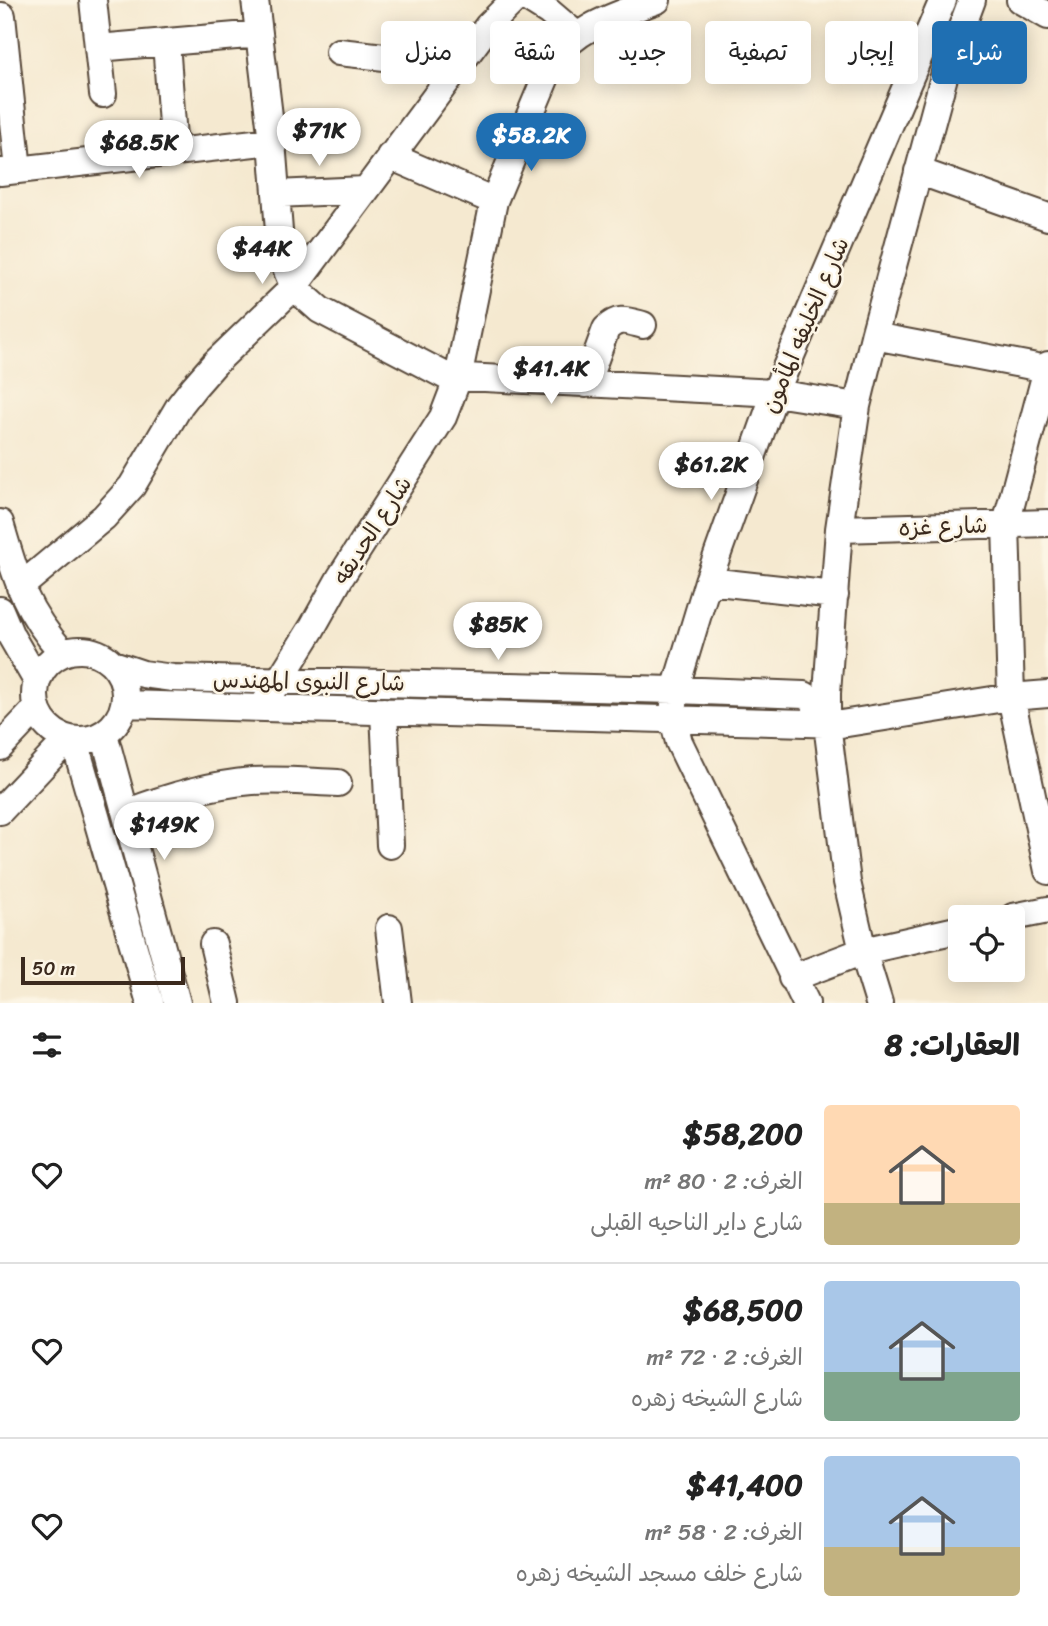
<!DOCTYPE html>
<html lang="ar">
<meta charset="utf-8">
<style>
:root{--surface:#fff;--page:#f2f2f2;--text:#222;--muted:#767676;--line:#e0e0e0;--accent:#1f6fb2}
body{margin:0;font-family:Sriracha,"Playpen Sans Arabic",sans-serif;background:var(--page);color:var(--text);direction:rtl;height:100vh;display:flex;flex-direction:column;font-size:26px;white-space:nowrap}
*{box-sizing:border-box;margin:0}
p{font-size:23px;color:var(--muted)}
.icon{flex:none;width:38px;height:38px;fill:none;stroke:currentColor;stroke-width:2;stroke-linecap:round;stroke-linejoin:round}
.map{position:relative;height:1003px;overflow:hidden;direction:ltr}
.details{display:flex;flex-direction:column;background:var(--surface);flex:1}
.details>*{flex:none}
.banner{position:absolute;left:21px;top:21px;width:1006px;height:63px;direction:rtl;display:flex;gap:14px}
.tools{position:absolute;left:948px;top:905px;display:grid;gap:14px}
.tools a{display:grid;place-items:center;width:77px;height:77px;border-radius:7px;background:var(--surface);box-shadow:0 4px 18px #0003;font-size:35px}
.scale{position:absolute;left:21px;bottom:18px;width:164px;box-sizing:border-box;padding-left:7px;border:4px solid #3b2a1e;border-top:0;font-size:19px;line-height:24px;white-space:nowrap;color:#3b2a1e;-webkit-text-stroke:5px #fcf5e5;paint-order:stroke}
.price{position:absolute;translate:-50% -60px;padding:0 16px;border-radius:24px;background:#fff;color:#222;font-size:23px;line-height:46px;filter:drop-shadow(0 2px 4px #0008)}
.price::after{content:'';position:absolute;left:50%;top:42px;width:21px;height:16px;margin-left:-10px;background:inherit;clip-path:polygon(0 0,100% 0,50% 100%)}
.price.selected{background:var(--accent);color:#fff}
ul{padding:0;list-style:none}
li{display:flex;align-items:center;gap:21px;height:175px;padding:0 28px}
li+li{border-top:2px solid var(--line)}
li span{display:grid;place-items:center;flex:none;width:196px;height:140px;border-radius:7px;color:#555}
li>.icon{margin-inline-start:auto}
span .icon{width:84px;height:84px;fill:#fffc;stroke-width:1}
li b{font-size:30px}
h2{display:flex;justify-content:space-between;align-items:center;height:84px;padding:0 28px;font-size:30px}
.pill{padding:0 24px;border-radius:7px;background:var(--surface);box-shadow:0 4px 18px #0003;font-size:24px;line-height:63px}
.pill.selected{background:var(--accent);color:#fff}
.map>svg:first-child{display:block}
</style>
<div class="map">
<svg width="1048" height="1003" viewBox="0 0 1048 1003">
<rect width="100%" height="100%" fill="#fcf5e5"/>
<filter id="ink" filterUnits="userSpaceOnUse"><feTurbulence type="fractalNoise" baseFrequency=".0143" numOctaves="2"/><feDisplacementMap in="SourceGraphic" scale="14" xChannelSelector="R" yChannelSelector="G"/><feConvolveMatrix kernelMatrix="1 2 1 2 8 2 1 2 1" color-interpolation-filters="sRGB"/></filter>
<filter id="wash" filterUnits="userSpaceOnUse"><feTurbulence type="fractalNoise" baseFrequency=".00686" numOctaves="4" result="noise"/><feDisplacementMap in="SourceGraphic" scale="28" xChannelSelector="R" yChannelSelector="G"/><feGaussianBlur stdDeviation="1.57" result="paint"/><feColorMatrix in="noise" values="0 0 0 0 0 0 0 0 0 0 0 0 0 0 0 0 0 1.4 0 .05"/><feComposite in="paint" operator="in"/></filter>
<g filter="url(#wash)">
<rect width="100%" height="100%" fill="#f5e9d0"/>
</g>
<g filter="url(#ink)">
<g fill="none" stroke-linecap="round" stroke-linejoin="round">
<defs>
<path id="minor" d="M93,0L103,94
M255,0L272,141L281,257L294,287L320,310L446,376L775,393L857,406
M530,0L549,12L576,35
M1020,0L1048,16
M2,16L18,170
M166,42L174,152
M98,48L259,34
M339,52L403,59L453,74
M390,156L494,201
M918,171L1048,217
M0,172L272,141
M276,194L365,190
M874,336L1047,369
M1048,365L1006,524L1011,697L1048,871
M586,384L606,329C618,316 628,321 643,325
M0,523C16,578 24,609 63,653
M839,529L1048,523
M708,581L835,595
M20,587L104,517L132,486L180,405L194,387L215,363L294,287L488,26L514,0
M0,610L11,636L37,681
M35 695a45 45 0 1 1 90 0a45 45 0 1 1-90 0Z
M113,664L143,674L173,678L675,690L804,695C817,702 824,709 827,724
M124,704L841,724L1011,697L1048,694
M262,708L312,628L340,578L443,417L458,378L494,201L553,60C578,25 619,15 657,0
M384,711L390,845
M104,734L177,1003
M74,740L150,1003
M0,747L36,709
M0,811L68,739
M126,813C167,797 208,785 252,781C280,779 310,782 338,783
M1013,917L1048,910
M389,928L398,1003
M213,944L227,1003
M792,978L863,951L961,929
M806,1003L679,742L673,719L675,690L708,581L775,393L943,0
M879,1003L863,951L847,882L827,724V693L839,529L857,406L874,336L945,73L972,0"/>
</defs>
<use href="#minor" stroke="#574739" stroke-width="30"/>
<use href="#minor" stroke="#fff" stroke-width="26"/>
</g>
</g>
<g text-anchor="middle" stroke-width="5" stroke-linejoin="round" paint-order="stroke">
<g font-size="23" fill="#3b2a1e" stroke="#fcf5e5">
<text transform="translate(805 325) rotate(-67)" y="8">شارع الخليفه المأمون</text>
<text transform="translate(943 526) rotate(-2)" y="8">شارع غزه</text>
<text transform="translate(372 530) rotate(-57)" y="8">شارع الحديقه</text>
<text transform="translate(309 681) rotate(1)" y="8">شارع النبوى المهندس</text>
</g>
</g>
</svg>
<div class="tools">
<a><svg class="icon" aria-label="locate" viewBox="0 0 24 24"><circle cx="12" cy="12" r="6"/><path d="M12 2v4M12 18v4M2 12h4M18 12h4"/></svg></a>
</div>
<div class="scale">50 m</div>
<b class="price" style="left:319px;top:168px">$71K</b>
<b class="price selected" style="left:531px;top:173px">$58.2K</b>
<b class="price" style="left:139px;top:180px">$68.5K</b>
<b class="price" style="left:262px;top:286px">$44K</b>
<b class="price" style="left:551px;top:406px">$41.4K</b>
<b class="price" style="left:711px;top:502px">$61.2K</b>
<b class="price" style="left:498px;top:662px">$85K</b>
<b class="price" style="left:164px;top:862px">$149K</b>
<div class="banner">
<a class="pill selected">شراء</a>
<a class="pill">إيجار</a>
<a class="pill">تصفية</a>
<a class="pill">جديد</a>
<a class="pill">شقة</a>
<a class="pill">منزل</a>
</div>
</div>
<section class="details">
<h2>العقارات: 8<svg class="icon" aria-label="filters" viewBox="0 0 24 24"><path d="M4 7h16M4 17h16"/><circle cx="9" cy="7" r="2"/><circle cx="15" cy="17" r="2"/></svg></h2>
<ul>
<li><span style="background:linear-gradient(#ffd9b3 70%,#c2b280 0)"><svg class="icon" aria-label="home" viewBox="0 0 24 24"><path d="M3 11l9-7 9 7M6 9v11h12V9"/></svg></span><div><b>$58,200</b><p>الغرف: 2 · 80 m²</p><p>شارع داير الناحيه القبلى</p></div><svg class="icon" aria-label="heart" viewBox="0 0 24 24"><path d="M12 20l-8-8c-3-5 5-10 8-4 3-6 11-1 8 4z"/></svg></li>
<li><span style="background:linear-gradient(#a9c7e8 65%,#7fa58c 0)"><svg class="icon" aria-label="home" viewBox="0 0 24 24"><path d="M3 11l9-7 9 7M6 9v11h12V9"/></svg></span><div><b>$68,500</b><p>الغرف: 2 · 72 m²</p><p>شارع الشيخه زهره</p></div><svg class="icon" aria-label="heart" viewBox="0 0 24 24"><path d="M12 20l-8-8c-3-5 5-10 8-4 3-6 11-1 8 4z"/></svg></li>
<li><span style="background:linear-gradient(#a9c7e8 65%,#c2b280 0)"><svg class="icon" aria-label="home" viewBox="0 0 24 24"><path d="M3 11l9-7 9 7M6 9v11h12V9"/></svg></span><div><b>$41,400</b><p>الغرف: 2 · 58 m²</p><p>شارع خلف مسجد الشيخه زهره</p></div><svg class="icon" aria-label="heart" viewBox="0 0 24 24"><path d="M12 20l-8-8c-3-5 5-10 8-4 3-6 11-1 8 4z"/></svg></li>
</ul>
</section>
